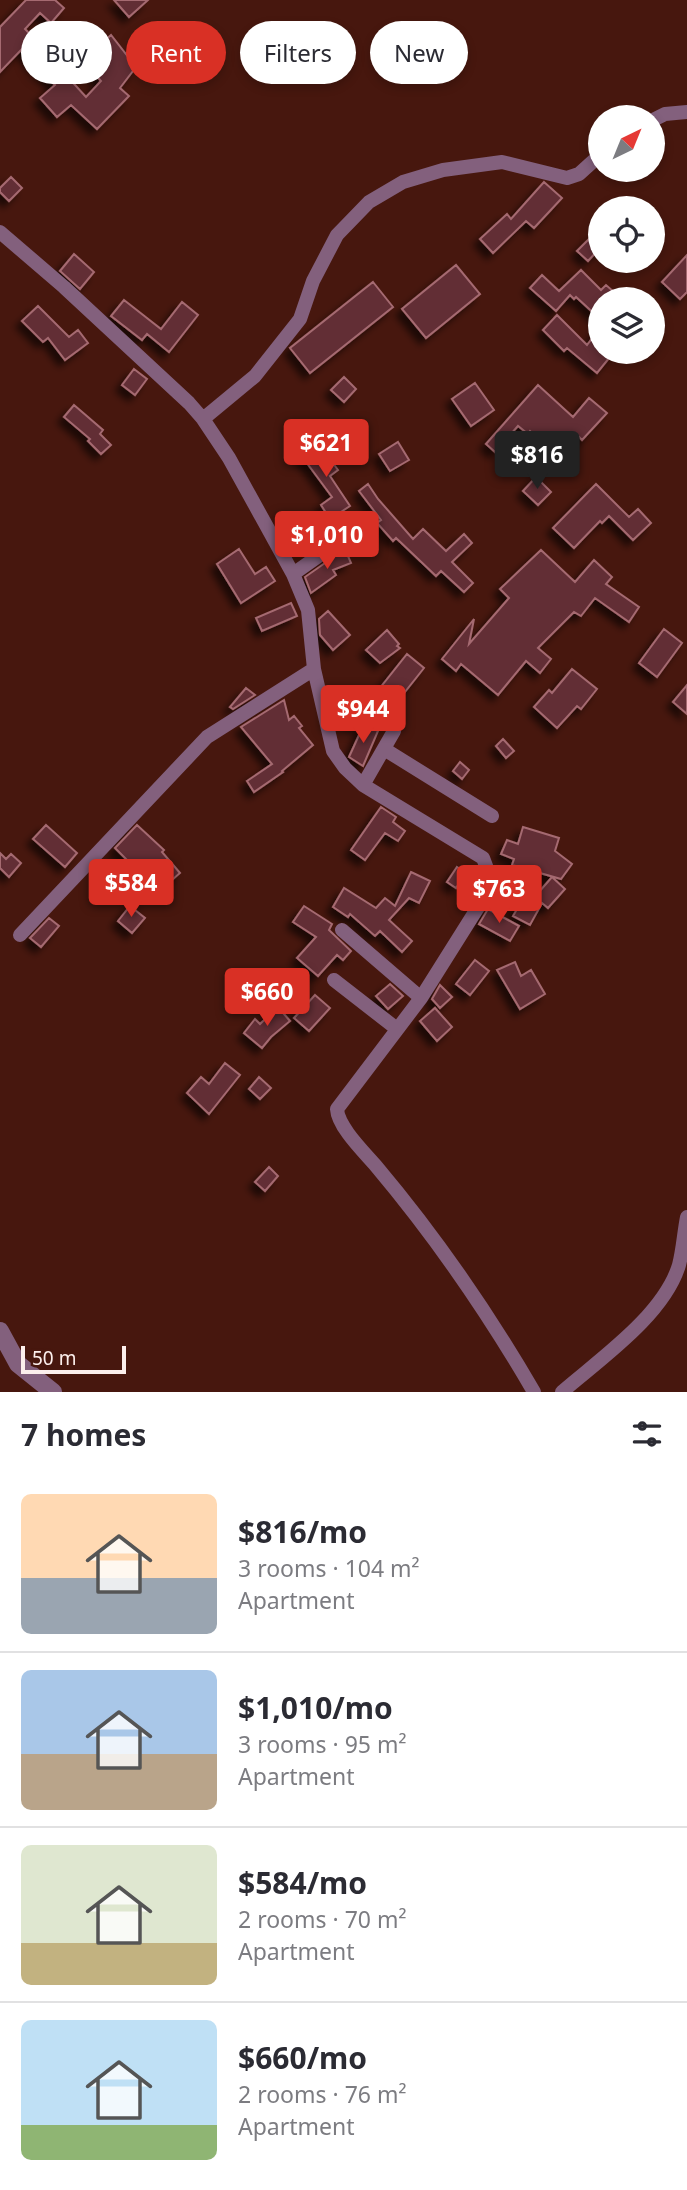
<!DOCTYPE html>
<meta charset="utf-8">
<style>
:root{--surface:#fff;--page:#f7f7f7;--text:#2b2b33;--muted:#7c7c81;--line:#e1e1e2;--accent:#d93025}
body{margin:0;font-family:"Noto Sans",sans-serif;background:var(--page);color:var(--text);height:100vh;display:flex;flex-direction:column;font-size:26px;white-space:nowrap}
*{box-sizing:border-box;margin:0}
p{font-size:23px;color:var(--muted)}
.icon{flex:none;width:38px;height:38px;fill:none;stroke:currentColor;stroke-width:2;stroke-linecap:round;stroke-linejoin:round}
.map{position:relative;height:1392px;overflow:hidden}
.side{display:flex;flex-direction:column;background:var(--surface);flex:1}
.side>*{flex:none}
.top-card{position:absolute;left:21px;top:21px;width:646px;height:63px;display:flex;gap:14px}
.needle{width:46px;rotate:43deg}
.tools{position:absolute;left:588px;top:105px;display:grid;gap:14px}
.tools a{display:grid;place-items:center;width:77px;height:77px;border-radius:50%;background:var(--surface);box-shadow:0 4px 10px #0003;font-size:35px}
.scale{position:absolute;left:21px;bottom:18px;width:105px;box-sizing:border-box;padding-left:7px;border:4px solid #fcefec;border-top:0;font-size:19px;line-height:24px;white-space:nowrap;color:#fcefec;-webkit-text-stroke:5px #47170e;paint-order:stroke}
.price{position:absolute;translate:-50% -60px;padding:0 16px;border-radius:7px;background:var(--accent);color:#fff;font-size:23px;line-height:46px;filter:drop-shadow(0 2px 4px #0008)}
.price::after{content:'';position:absolute;left:50%;top:42px;width:21px;height:16px;margin-left:-10px;background:inherit;clip-path:polygon(0 0,100% 0,50% 100%)}
.price.current{background:#222;color:#fff}
ul{padding:0;list-style:none}
li{display:flex;align-items:center;gap:21px;height:175px;padding:0 21px}
li+li{border-top:2px solid var(--line)}
li span{display:grid;place-items:center;flex:none;width:196px;height:140px;border-radius:10px;color:#555}
li>.icon{margin-inline-start:auto}
span .icon{width:84px;height:84px;fill:#fffc;stroke-width:1}
li b{font-size:30px}
h2{display:flex;justify-content:space-between;align-items:center;height:84px;padding:0 21px;font-size:30px}
.pill{padding:0 24px;border-radius:32px;background:var(--surface);box-shadow:0 4px 10px #0003;font-size:24px;line-height:63px}
.pill.current{background:var(--accent);color:#fff}
.map>svg:first-child{display:block}
</style>
<div class="map">
<svg width="687" height="1392" viewBox="0 0 687 1392">
<defs>
<filter id="shadow"><feDropShadow dx="-6" dy="6" stdDeviation="3.5" flood-color="#0009"/></filter>
</defs>
<rect width="100%" height="100%" fill="#47170e"/>
<path fill="#622e36" stroke="#a56a71" stroke-width="2" fill-rule="evenodd" filter="url(#shadow)" d="M26,0H55L64,8L51,23L40,13L25,29L53,58L86,26L103,42L111,35L136,67L120,88L129,96L97,129L71,105L57,117L40,98L55,85L22,49L0,72V27ZM81,58L101,81L86,97L65,74Z
M114,0H148L129,17Z
M152,44L163,53L151,68L140,59Z
M11,177L22,188L9,201L0,192V188Z
M544,182L562,198L534,228L526,221L493,253L480,239L507,214L511,219Z
M592,236L600,244V248L588,261L577,251Z
M74,254L94,272L80,289L60,271Z
M687,255V292L680,299L662,282Z
M456,265L480,294L426,338L402,309Z
M581,270L601,290L606,285L622,299H600V319L576,297L574,299L570,295L556,311L530,288L542,275L559,291Z
M373,282L393,307L310,373L290,348Z
M124,300L161,329L182,302L198,315L169,352L147,334L142,340L111,316Z
M38,306L69,337L78,330L88,343L65,360L48,338L43,342L22,321Z
M557,315L587,345L600,328V352H614L597,373L567,348L564,351L543,330Z
M134,369L147,379L135,395L122,385Z
M344,377L356,389L344,402L331,390Z
M475,383L494,410L471,426L452,399Z
M538,385L573,417L589,398L607,413L582,440L576,434L554,455L530,431L528,434L518,426L495,452L486,444Z
M74,405L103,430L100,434L111,445L101,454L88,441L90,439L64,417Z
M398,442L409,460L390,471L379,454Z
M318,443L338,470L330,476L350,506L330,519L321,505L332,497L301,455Z
M536,477L551,492L538,505L523,491Z
M368,484L378,499L413,539L423,529L446,551L464,534L472,543L452,562L473,583L464,592L441,571L436,576L396,538L393,541L377,523L381,520L359,491Z
M596,484L629,517L638,509L651,523L633,540L609,516L602,523L600,521L574,548L553,528Z
M239,549L255,574L266,567L275,581L241,603L217,564Z
M345,549L351,563L333,570L336,575L311,593L305,577Z
M541,550L575,582L594,560L612,577L606,584L639,607L629,622L595,598L581,616L574,612L538,648L551,659L540,673L526,661L498,695L461,664L456,671L442,659L474,619L469,644L509,598L500,589Z
M291,603L297,616L262,631L256,618Z
M328,611L350,635L333,650L320,635L319,619Z
M664,629L682,643L657,677L639,663Z
M387,630L399,644L397,646L400,648L380,663L366,650Z
M407,654L424,668L389,712L372,698Z
M572,669L597,689L581,709L577,706L557,728L534,707L549,690L552,693Z
M687,685V714L673,702Z
M246,688L255,695L233,709L230,707Z
M284,700L289,720L294,716L302,726L299,728L313,745L282,771L283,772L254,792L247,781L272,764L241,727Z
M348,704L364,713L357,724L341,714Z
M364,724L378,731L363,766L349,757Z
M503,739L514,751L506,758L496,746Z
M460,762L469,770L462,779L453,771Z
M381,807L396,817L393,822L405,831L398,841L385,833L365,860L351,850Z
M46,825L77,853L65,867L33,839Z
M137,825L164,850L162,852L180,873L165,886L148,866L141,874L115,848Z
M523,827L559,838L555,851L572,864L561,879L512,865L514,859L501,854L507,840L518,844Z
M0,853L6,859L11,854L21,863L9,877L0,868Z
M457,867L466,873L456,888L447,882Z
M411,872L430,881L419,903L409,898L389,920L412,941L402,952L380,931L375,936L350,914L348,917L333,907L344,888L376,908L385,898L395,906Z
M552,877L565,889L548,908L542,903L530,925L513,916L520,904L526,907Z
M130,906L145,918L132,933L118,921Z
M304,906L332,924L329,930L351,951L343,960L337,955L318,976L297,958L316,937L293,922Z
M488,909L519,926L510,941L479,924Z
M49,918L59,926L41,947L30,938Z
M475,960L489,971L470,995L456,984Z
M515,962L521,976L531,970L545,994L520,1009L497,970Z
M390,984L403,996L388,1009L376,996Z
M440,985L452,997L440,1008L432,999Z
M315,995L330,1008L309,1031L294,1018Z
M278,1007L290,1021L271,1037L262,1048L244,1033L255,1019L260,1024Z
M435,1008L452,1027L437,1041L420,1021Z
M225,1063L240,1075L209,1114L187,1093L201,1077L209,1084Z
M259,1077L271,1088L260,1099L249,1089Z
M269,1167L278,1176L265,1191L255,1182Z"/>
<g fill="none" stroke-linecap="round" stroke-linejoin="round">
<path stroke="#83607d" stroke-width="14" d="M653,120L665,114L687,112
M0,232L64,287L189,403L203,419L229,458L293,574L308,610L314,669L333,751L345,768L363,785L483,858L489,874L487,893L421,998L337,1109C338,1127 364,1152 376,1166C435,1236 488,1313 534,1392
M203,419L255,376L300,319L313,281L337,235L369,202L403,182L443,170L502,162L567,178L579,174L600,155
M293,574L354,531
M384,749L492,816
M363,785L394,731
M342,930L421,998
M20,935L207,737L314,669
M334,980L397,1029
M562,1392C600,1359 664,1315 679,1265C683,1250 684,1232 687,1217"/>
<path stroke="#83607d" stroke-width="18" d="M0,1331L18,1364L53,1392"/>
</g>
</svg>
<div class="tools">
<a><svg class="needle" viewBox="-14 -14 28 28"><path d="M0-13l5 13h-10z" fill="#e53935"/><path d="M0 13l5-13h-10z" fill="#7c7c81"/></svg></a>
<a><svg class="icon" aria-label="locate" viewBox="0 0 24 24"><circle cx="12" cy="12" r="6"/><path d="M12 2v4M12 18v4M2 12h4M18 12h4"/></svg></a>
<a><svg class="icon" aria-label="layers" viewBox="0 0 24 24"><path d="M12 4l9 5-9 5-9-5zM3 14l9 5 9-5"/></svg></a>
</div>
<div class="scale">50 m</div>
<b class="price" style="left:326px;top:479px">$621</b>
<b class="price current" style="left:537px;top:491px">$816</b>
<b class="price" style="left:327px;top:571px">$1,010</b>
<b class="price" style="left:363px;top:745px">$944</b>
<b class="price" style="left:131px;top:919px">$584</b>
<b class="price" style="left:499px;top:925px">$763</b>
<b class="price" style="left:267px;top:1028px">$660</b>
<div class="top-card">
<a class="pill">Buy</a>
<a class="pill current">Rent</a>
<a class="pill">Filters</a>
<a class="pill">New</a>
</div>
</div>
<section class="side">
<h2>7 homes<svg class="icon" aria-label="filters" viewBox="0 0 24 24"><path d="M4 7h16M4 17h16"/><circle cx="9" cy="7" r="2"/><circle cx="15" cy="17" r="2"/></svg></h2>
<ul>
<li><span style="background:linear-gradient(#ffd9b3 60%,#9aa5b1 0)"><svg class="icon" aria-label="home" viewBox="0 0 24 24"><path d="M3 11l9-7 9 7M6 9v11h12V9"/></svg></span><div><b>$816/mo</b><p>3 rooms · 104 m²</p><p>Apartment</p></div></li>
<li><span style="background:linear-gradient(#a9c7e8 60%,#b9a48a 0)"><svg class="icon" aria-label="home" viewBox="0 0 24 24"><path d="M3 11l9-7 9 7M6 9v11h12V9"/></svg></span><div><b>$1,010/mo</b><p>3 rooms · 95 m²</p><p>Apartment</p></div></li>
<li><span style="background:linear-gradient(#dfe7d0 70%,#c2b280 0)"><svg class="icon" aria-label="home" viewBox="0 0 24 24"><path d="M3 11l9-7 9 7M6 9v11h12V9"/></svg></span><div><b>$584/mo</b><p>2 rooms · 70 m²</p><p>Apartment</p></div></li>
<li><span style="background:linear-gradient(#bfe0f5 75%,#8fb573 0)"><svg class="icon" aria-label="home" viewBox="0 0 24 24"><path d="M3 11l9-7 9 7M6 9v11h12V9"/></svg></span><div><b>$660/mo</b><p>2 rooms · 76 m²</p><p>Apartment</p></div></li>
</ul>
</section>
